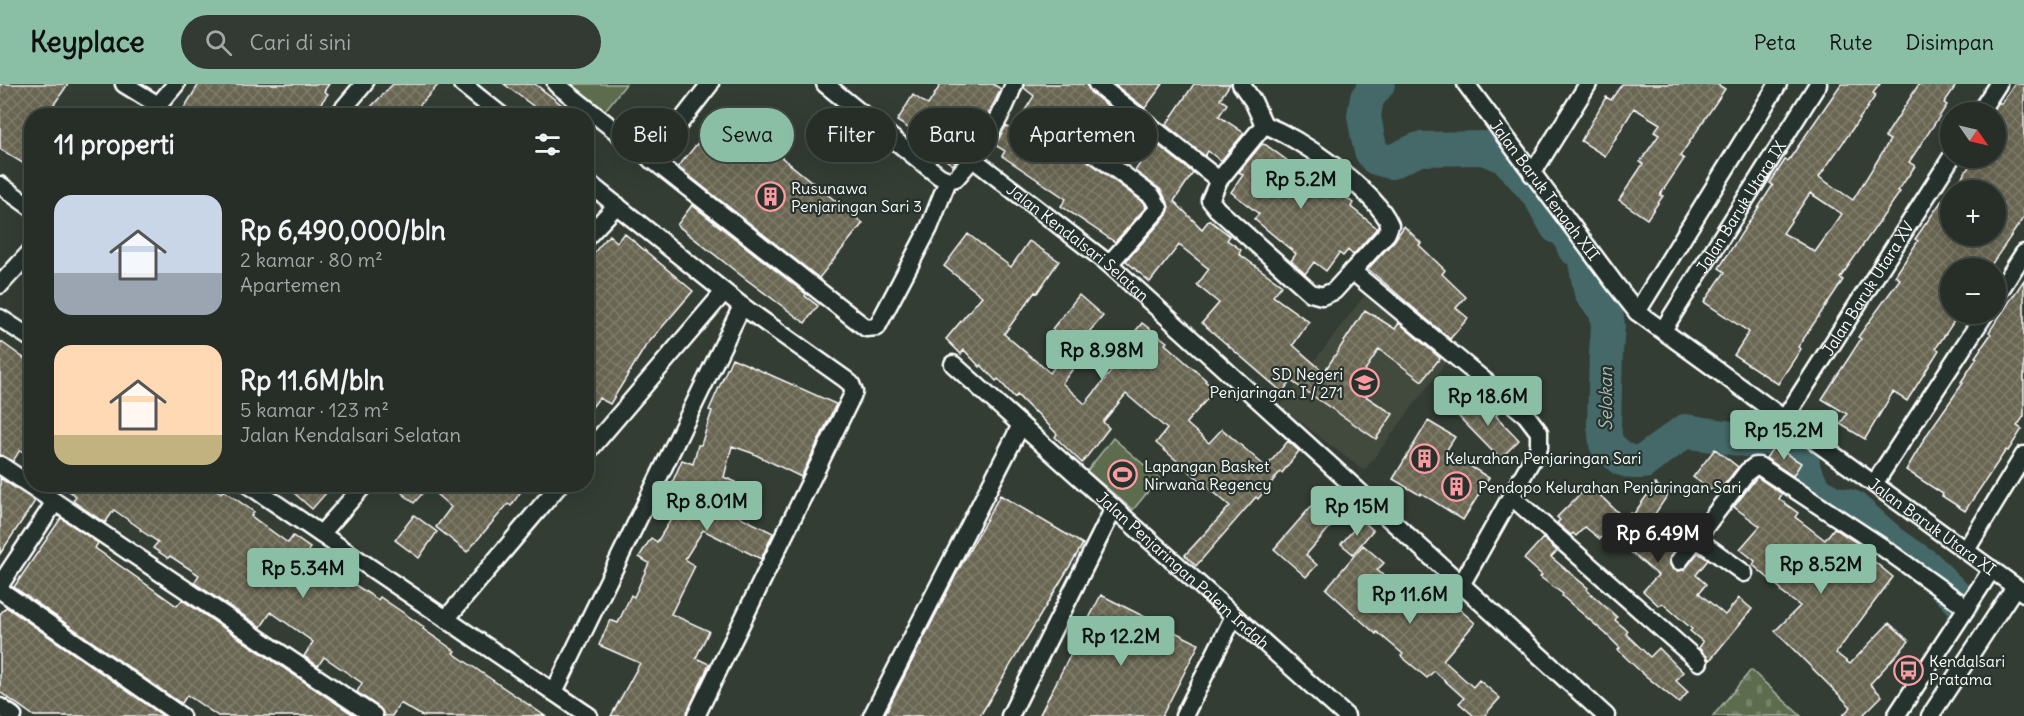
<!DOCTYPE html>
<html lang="id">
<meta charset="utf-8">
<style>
:root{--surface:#262e27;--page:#323a33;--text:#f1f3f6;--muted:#a4a8a7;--line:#424a44;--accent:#8abfa5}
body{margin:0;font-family:Delius,sans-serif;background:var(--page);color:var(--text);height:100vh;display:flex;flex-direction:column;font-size:22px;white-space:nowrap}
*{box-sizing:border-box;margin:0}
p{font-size:20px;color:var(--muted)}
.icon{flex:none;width:33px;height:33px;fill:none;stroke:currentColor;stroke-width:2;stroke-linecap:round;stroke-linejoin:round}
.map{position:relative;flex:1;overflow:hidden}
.panel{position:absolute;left:24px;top:24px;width:570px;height:384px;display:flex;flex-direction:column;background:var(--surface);border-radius:24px;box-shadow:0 6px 24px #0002,0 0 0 2px var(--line)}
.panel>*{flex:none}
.hud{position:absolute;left:612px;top:24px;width:570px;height:54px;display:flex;gap:12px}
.needle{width:39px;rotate:124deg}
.buttons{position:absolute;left:1940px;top:18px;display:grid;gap:12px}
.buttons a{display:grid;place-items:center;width:66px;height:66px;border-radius:50%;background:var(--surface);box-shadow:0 6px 24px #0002,0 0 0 2px var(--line);font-size:30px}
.price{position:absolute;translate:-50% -51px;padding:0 14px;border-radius:6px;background:var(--accent);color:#111;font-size:20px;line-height:39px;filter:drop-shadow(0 2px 3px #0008)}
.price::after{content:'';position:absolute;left:50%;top:36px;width:18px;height:14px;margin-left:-9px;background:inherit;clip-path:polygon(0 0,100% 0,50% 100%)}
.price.on{background:#222;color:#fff}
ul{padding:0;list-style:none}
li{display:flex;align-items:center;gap:18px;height:150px;padding:0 30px}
li span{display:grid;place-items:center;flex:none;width:168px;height:120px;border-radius:18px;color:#555}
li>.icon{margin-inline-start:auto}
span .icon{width:72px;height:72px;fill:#fffc;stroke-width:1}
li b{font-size:26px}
h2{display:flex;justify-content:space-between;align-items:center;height:72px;padding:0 30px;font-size:26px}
.tag{padding:0 21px;border-radius:27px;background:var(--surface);box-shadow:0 6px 24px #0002,0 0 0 2px var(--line);font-size:21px;line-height:54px}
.tag.on{background:var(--accent);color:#111}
header{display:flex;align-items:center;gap:36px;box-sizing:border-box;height:84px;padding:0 30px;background:var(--accent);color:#111}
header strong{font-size:28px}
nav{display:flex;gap:33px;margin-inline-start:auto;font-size:21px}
.search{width:420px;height:54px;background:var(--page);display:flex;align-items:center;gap:15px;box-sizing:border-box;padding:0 21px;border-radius:33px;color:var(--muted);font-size:22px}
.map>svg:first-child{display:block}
</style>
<header>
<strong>Keyplace</strong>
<div class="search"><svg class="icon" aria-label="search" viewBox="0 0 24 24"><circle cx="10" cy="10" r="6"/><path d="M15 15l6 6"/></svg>Cari di sini</div>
<nav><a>Peta</a><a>Rute</a><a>Disimpan</a></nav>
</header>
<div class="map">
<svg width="2024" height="632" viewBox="0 0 2024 632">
<defs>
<pattern id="cemetery-stones" width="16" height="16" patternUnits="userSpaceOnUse" patternTransform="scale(1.5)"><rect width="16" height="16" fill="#5b6c4e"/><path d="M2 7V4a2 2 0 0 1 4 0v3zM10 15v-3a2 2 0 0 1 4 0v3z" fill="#748269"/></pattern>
<pattern id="building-cross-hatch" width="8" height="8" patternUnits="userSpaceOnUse" patternTransform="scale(1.5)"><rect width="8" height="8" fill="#696652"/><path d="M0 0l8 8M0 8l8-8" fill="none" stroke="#807d6c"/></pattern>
</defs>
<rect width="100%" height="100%" fill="#333d34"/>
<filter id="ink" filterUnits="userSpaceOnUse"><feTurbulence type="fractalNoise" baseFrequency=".0167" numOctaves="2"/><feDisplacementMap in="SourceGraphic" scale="12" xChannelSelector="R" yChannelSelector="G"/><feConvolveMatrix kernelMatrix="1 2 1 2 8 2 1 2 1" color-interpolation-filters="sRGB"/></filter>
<g filter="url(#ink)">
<path fill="#43493d" d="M1364,212L1448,276L1364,387L1280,322Z"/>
<path fill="url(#cemetery-stones)" stroke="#adb6a6" stroke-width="1.5" d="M1751,586L1801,632H1713Z"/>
<path fill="#5b6c4e" stroke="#adb6a6" stroke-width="1.5" d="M568,0H626L603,29Z
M1113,354L1159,394L1133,426L1087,387Z"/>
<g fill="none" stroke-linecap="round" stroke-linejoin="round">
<path stroke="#446868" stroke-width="34" d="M1378,0L1367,14L1364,32L1368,54L1371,67L1376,74L1391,78L1419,65L1484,64L1507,74L1539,111L1557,143L1567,146L1574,164L1583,167L1591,209L1606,227L1608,242L1606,268L1604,340L1606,360L1622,375L1632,378H1643L1685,347L1746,356L1779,351L1791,355L1801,364L1804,387L1815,407L1832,418L1852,423L1891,458L1927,483L1963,520"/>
</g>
<path fill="url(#building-cross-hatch)" stroke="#fff" stroke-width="1.5" fill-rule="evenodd" d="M0,0H68L46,32H32V85L0,65Z
M199,0H329L324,7L328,10L311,32H179Z
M393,0H439L418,23L427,32H362Z
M504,0H535L576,32H532L537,25Z
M941,0H993L1001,5L981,44L953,81L929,64L932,59L897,37L913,11L928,21Z
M1024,0H1087L1090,8L1132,41L1112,69L1070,38L1060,37L1054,45V51L1058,55L1144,119L1146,123L1115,158L1061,122L1066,115L1002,72L1005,67L995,61L1006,42L1013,46L1034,12L1024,4Z
M1114,0H1163L1145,24Z
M1194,0H1230L1220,15L1227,20L1219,32L1244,49L1221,77L1208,67L1205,72L1166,41Z
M1622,0H1717L1725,5L1680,72L1684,75L1660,111L1663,112L1647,135L1619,116L1643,80L1640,78L1659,51L1654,48L1660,40L1634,24L1605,72L1581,57L1606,13L1611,16Z
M1841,0H1880L1873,9L1876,11L1819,93L1853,116L1890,56L1885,53L1919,0H1957L1944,19L1947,21L1909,78L1915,82L1898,107L1900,108L1840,194L1843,196L1798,263L1801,265L1778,300L1734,271L1749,248L1704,218L1725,188L1719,184L1773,101L1770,99L1785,76L1788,77ZM1810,109L1842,130L1815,168L1783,149Z
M2014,0H2024V133L1989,184H1950V230H1959L1936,264L1939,266L1907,317L1893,308L1865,355L1840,340L1847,330L1822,315L1861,255L1858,253L1900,195L1895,192L1918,157L1915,155L1950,105V152H1995V106H1953L1975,74H1995V24L1999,18L2001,20Z
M724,27L863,139L819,194L678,83Z
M1154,58L1193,89L1174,117L1202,145L1209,136L1230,152L1227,156L1241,166L1239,170L1282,201L1273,212L1309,238L1293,261L1324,288L1365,226L1395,245L1399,239L1440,274L1422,297L1379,265L1353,304L1393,330L1376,355L1291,297L1282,308L1202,239L1219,219L1197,201L1209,185L1179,161L1150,198L1126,177L1167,131L1169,126L1168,119L1161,106L1135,87Z
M1262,60L1266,61L1303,88L1310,79L1325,91L1322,95L1353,119L1351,123L1377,144L1353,171L1348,166L1343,172L1339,169L1326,187L1314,178L1305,190L1291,177L1296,170L1254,135L1259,130L1231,108L1243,91L1239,88Z
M692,121L806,210L805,212L818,222L805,239L743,193L677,141Z
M1404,142L1421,159L1419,161L1445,186L1442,190L1466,213L1456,224L1468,234L1450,255L1368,185L1395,156Z
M624,149L693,207L645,263L610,320L599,314L586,331V178L609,151L617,158Z
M968,150L1011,183L1029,157L1059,177L1037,209L1035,208L1004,250L1050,289L1071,261L1052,245L1079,211L1103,232L1081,257L1089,264L1062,299L1085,320L1134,259L1129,255L1142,239L1167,258L1165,260L1206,296L1205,297L1215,306L1186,339L1209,359L1222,345L1266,383L1288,357L1299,367L1282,389L1280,388L1258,415L1256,413L1196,482L1185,471L1230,422L1156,359L1167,345L1126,310L1103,338L1109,344L1082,379L1055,353L1057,350L1035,327L1034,328L1017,311L1015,314L998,295L996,297L981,281L980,283L964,266L961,270L946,255L982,212L944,182Z
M2024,196V332L2017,342L2022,345L2008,367L2006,366L1965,427L1942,412L1943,410L1906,386L1928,349L1963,299L1961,298L1977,274L1975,273L1991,250L1989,248Z
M0,257L32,280V374L20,366L13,377L0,371Z
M732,274L836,320L801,393L752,369L732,362L724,393L735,398L724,425L773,449L761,475L703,446L685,475L695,482L671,530L709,547L696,574L709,580L686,632H611L640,579L599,561L610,536L618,539L631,511L634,513L649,479L639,473L651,454L657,458L675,429L662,422L682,376L693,380L698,361H701L712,327L709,326Z
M1474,311L1499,328L1496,332L1519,356L1500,375L1459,333Z
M1428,337L1455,353L1446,367L1489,394L1463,436L1421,409L1420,411L1393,395Z
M1774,362L1801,379L1793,392L1766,374Z
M1715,365L1738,383L1717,410L1693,393Z
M1757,393L1782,410L1779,415L1798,429L1795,433L1825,456L1834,444L1861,462L1859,465L1893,493L1836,569L1850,580L1889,539L1909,557L1870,600L1882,612L1862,632H1842L1851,623L1775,547L1800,522L1781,508L1782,506L1753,481L1755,477L1740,465L1760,442L1734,423Z
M0,394L35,417L0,470Z
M59,400H209L221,409L223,406L254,428L251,432L288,459L293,452L310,464L308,467L344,492L343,493L378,516L380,513L424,543L423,545L455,567L453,569L545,632H422L400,619L392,632H384L380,624L357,608L362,599L324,573L318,582L304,572L313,558L271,528L261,543L194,499L199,491L170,472L168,474L153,464L158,458L140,446L141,445L114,426L105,439L73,417L76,412Z
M284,400H334L312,425Z
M409,400H526L511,422L508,420L467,468L436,443L451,423L428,403L414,419L402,409Z
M1655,400L1669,409L1646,443L1674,467L1669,476L1672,485L1678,487L1684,486L1698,469L1708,476L1696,491L1706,500L1699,509L1725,531L1739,514L1752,525L1710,576L1699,564L1703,558L1690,547L1692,545L1662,519L1659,522L1643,507L1658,491L1607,448L1600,455L1585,443L1576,452L1573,449L1571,451L1557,439L1560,436L1557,433L1589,401L1625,435L1631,429L1633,431Z
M1000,411L1083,460L980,632H884L957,489Z
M1315,418L1336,436L1306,471L1317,481L1306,493L1274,465Z
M414,431L437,448L419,474L395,456Z
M61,434L98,459L95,464L177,522L182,516L355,632H218L187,611L182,619L179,618L14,503Z
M1362,436L1373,446L1353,470L1341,460Z
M1543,454L1557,467L1551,473L1588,504L1587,506L1617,533L1615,536L1628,547L1626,550L1650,573L1659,564L1683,588L1676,597L1688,608L1679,619L1642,589L1618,566L1620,564L1606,550L1562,512L1563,510L1540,493L1542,491L1524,475Z
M1363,461L1384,479L1377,486L1412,516L1422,504L1444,523L1449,516L1475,539L1443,576L1473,603L1479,596L1500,614L1484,632H1474L1459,619L1464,614L1434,587L1427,594L1401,572L1403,570L1377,548L1376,550L1326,505Z
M1101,511L1199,560L1162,632H1039Z
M6,523L163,632H34L0,608V530Z"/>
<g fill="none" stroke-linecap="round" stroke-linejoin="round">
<defs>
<g id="street">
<path d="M124,0L158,21"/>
<path d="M462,0L502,32"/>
<path d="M556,0L866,244L877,243L929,144L948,96"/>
<path d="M825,0L939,92L948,96L956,94C980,67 1002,34 1014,0"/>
<path d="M1097,0L1219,96"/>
<path d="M1241,0L1253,17L1264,41"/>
<path id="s1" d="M1466,0L1615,200L1637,228L2024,509"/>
<path d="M1980,28L1998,0"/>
<path d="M149,32L176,0"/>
<path d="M337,32L364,0"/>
<path d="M1264,41C1298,52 1376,107 1390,141L1387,149L1334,207L1322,212L1311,209L1217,125L1210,116L1219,96Z"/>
<path d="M1064,47L1152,112L1159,124L1109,180"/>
<path id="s2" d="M973,75L1109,180L1606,632"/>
<path d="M651,76L710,0"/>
<path d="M1532,90L1588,0"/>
<path d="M586,97L742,222L845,295L851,300L854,308L696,632"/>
<path d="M0,101L32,124"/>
<path d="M586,154L617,121"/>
<path d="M1352,187L1526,331L1539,348V363L1461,501"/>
<path d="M0,201L32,166"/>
<path d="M1995,214L2024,169"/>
<path d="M1637,228L1778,0"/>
<path d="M0,234L32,255"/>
<path id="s3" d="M1663,246L1818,0"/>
<path id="s4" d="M953,280L1346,632"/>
<path id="s5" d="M1785,334L1951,74"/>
<path d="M586,370L724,208"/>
<path d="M0,381L374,632"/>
<path d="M247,400L589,632"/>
<path d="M1874,400L1985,230"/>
<path d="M1512,413L1699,578"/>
<path d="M321,450L365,400"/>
<path d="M1697,455L1744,489"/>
<path d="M1966,466L2024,371"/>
<path d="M1679,477L1747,388L1755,382H1759L1882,463L1966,523"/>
<path d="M0,501L55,418"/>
<path d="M0,506L181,632"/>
<path d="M446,535L560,400"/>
<path d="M554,608L742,222"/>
<path d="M0,623L13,632"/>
<path d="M872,632L1021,341"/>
<path d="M1010,632L1114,424"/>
<path d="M1184,632L1234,532"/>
<path d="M1896,632L1992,485"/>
<path d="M1930,632L2015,503"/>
</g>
</defs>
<use href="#street" stroke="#fff" stroke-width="21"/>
<use href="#street" stroke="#26332d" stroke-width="16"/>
</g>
</g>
<defs>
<symbol id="building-ring" viewBox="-11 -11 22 22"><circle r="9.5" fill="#26332d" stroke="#ff9aa2" stroke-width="1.5"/><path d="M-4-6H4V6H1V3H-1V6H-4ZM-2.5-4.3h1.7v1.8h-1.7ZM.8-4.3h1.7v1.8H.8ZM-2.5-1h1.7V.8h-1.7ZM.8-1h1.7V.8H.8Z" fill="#ff9aa2"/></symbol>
<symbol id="school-ring" viewBox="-11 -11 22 22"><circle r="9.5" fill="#26332d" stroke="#ff9aa2" stroke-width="1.5"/><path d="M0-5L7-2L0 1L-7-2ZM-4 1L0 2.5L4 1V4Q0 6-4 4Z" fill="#ff9aa2"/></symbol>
<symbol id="stadium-ring" viewBox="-11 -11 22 22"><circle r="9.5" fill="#26332d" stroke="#ff9aa2" stroke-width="1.5"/><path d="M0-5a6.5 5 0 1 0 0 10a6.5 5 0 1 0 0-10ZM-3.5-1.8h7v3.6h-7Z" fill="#ff9aa2"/></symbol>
<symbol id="bus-ring" viewBox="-11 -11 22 22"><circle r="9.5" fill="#26332d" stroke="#ff9aa2" stroke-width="1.5"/><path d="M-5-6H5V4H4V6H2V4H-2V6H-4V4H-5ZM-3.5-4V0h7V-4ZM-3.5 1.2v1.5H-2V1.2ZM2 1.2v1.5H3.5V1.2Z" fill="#ff9aa2"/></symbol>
</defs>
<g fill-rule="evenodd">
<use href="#building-ring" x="754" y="96" width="33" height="33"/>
<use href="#school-ring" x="1348" y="282" width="33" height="33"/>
<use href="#building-ring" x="1408" y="358" width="33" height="33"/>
<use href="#stadium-ring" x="1106" y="374" width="33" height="33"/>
<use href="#building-ring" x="1440" y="386" width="33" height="33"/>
<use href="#bus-ring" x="1892" y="570" width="33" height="33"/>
</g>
<g text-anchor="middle" stroke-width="4.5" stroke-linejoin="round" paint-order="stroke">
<g font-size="16" fill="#fff" stroke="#26332d" text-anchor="start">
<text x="791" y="110">Rusunawa<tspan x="791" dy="18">Penjaringan Sari 3</tspan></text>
<text x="1343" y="296" text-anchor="end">SD Negeri<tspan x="1343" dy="18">Penjaringan I / 271</tspan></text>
<text x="1445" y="380">Kelurahan Penjaringan Sari</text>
<text x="1144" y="388">Lapangan Basket<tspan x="1144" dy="18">Nirwana Regency</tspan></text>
<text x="1478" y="409">Pendopo Kelurahan Penjaringan Sari</text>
<text x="1929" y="583">Kendalsari<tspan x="1929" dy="18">Pratama</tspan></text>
</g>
<g font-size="16" fill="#fff" stroke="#26332d">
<text dy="6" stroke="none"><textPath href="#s1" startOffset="132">Jalan Baruk Tengah XII</textPath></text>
<text dy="6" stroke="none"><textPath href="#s3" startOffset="146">Jalan Baruk Utara IX</textPath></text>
<text dy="6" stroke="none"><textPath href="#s2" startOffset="134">Jalan Kendalsari Selatan</textPath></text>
<text dy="6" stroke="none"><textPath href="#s5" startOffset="154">Jalan Baruk Utara XV</textPath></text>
<text dy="6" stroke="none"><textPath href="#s1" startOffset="650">Jalan Baruk Utara XI</textPath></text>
<text dy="6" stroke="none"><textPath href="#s4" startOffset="309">Jalan Penjaringan Palem Indah</textPath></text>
</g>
<g font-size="18" font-style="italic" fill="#abbbbb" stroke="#26332d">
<text transform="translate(1606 315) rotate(-90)" y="6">Selokan</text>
</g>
</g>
</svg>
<div class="buttons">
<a><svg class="needle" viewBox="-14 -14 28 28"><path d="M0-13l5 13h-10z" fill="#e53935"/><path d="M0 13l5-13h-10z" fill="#a4a8a7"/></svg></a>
<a>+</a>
<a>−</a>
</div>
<b class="price" style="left:1301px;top:126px">Rp 5.2M</b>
<b class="price" style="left:1102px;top:297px">Rp 8.98M</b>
<b class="price" style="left:1488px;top:343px">Rp 18.6M</b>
<b class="price" style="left:1784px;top:377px">Rp 15.2M</b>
<b class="price" style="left:707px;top:448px">Rp 8.01M</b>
<b class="price" style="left:1357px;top:453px">Rp 15M</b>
<b class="price on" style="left:1658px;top:480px">Rp 6.49M</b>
<b class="price" style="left:1821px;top:511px">Rp 8.52M</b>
<b class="price" style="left:303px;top:515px">Rp 5.34M</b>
<b class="price" style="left:1410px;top:541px">Rp 11.6M</b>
<b class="price" style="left:1121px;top:583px">Rp 12.2M</b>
<div class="hud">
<a class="tag">Beli</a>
<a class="tag on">Sewa</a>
<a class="tag">Filter</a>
<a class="tag">Baru</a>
<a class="tag">Apartemen</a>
</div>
<section class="panel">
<h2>11 properti<svg class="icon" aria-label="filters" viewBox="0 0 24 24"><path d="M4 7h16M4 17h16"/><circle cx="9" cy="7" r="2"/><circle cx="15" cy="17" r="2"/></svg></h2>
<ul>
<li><span style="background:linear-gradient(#c9d6e8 65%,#9aa5b1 0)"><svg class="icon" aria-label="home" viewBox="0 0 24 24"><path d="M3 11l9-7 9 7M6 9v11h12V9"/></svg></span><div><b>Rp 6,490,000/bln</b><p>2 kamar · 80 m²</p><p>Apartemen</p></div></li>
<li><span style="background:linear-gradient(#ffd9b3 75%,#c2b280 0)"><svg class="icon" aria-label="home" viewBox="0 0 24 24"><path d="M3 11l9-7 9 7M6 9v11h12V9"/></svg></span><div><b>Rp 11.6M/bln</b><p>5 kamar · 123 m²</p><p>Jalan Kendalsari Selatan</p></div></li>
</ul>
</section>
</div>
